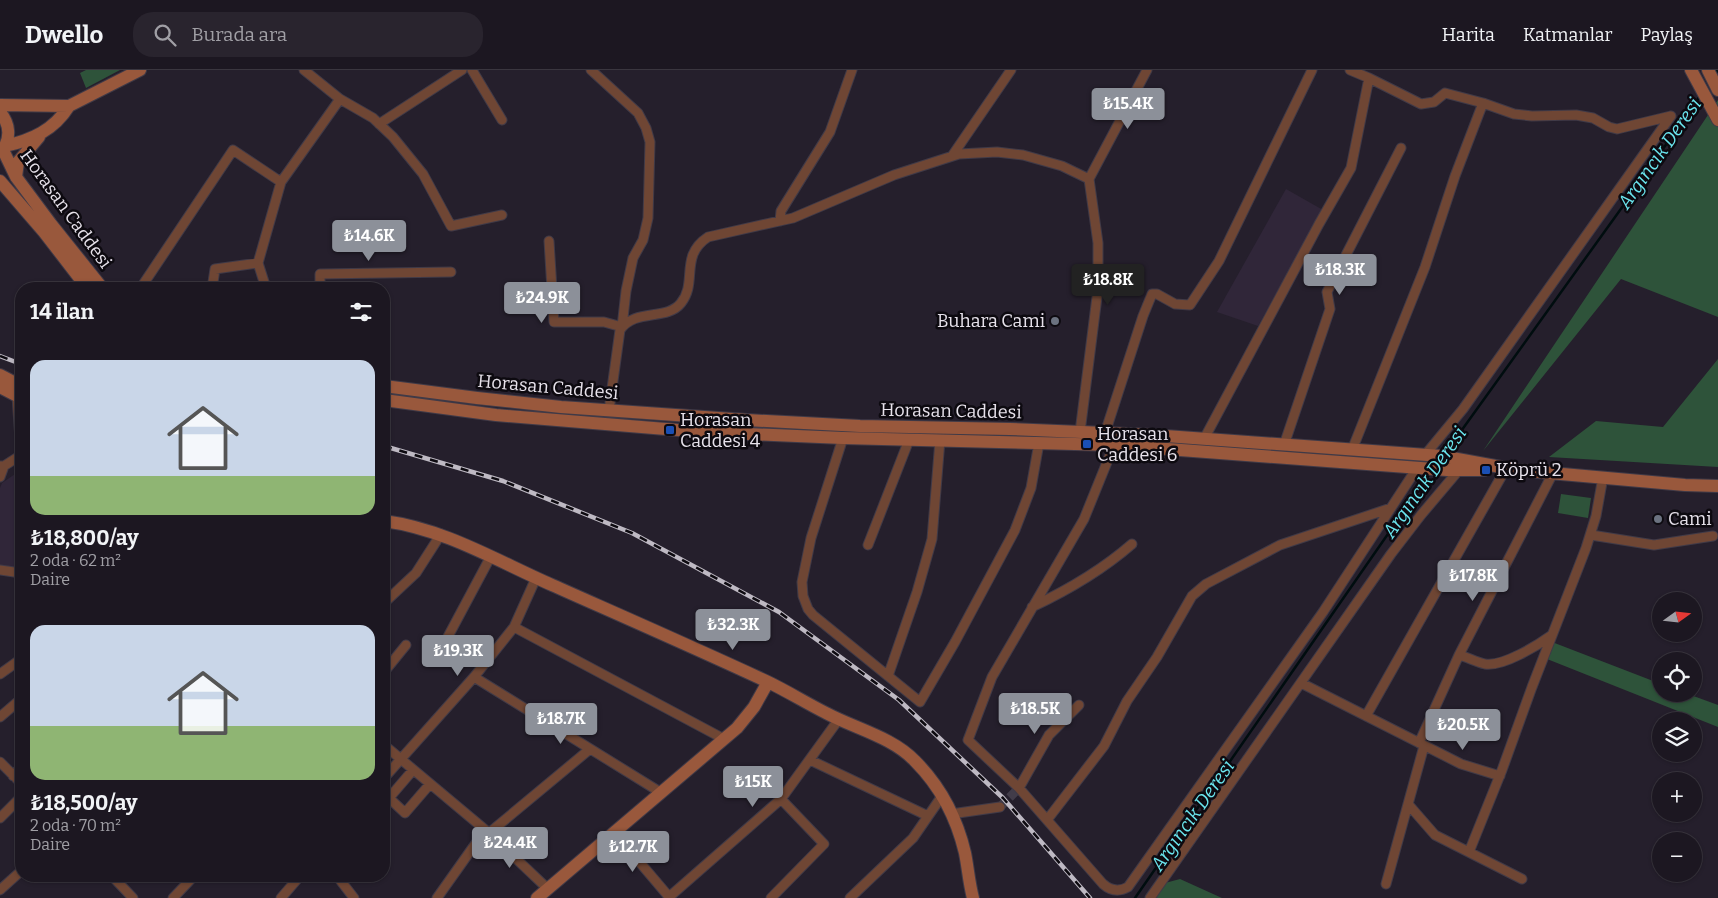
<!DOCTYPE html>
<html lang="tr">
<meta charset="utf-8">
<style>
:root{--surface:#1c1721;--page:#29242e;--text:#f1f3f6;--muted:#a09fa5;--line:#3a363f;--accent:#8c9099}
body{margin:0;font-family:Bitter,serif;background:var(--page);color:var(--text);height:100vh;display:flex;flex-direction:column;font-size:19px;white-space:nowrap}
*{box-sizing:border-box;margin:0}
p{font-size:16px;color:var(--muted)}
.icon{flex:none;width:28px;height:28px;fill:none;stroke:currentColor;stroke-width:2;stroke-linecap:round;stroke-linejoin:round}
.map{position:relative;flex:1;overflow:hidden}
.details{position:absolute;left:15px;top:212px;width:375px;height:600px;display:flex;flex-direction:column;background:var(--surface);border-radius:20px;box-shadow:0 1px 4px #0004,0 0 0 1px var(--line)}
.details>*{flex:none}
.needle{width:32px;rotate:75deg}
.buttons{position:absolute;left:1652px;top:522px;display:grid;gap:10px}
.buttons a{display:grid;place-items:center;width:50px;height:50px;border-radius:50%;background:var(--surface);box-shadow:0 1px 4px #0004,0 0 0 1px var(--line);font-size:25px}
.price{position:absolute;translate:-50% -42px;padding:0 11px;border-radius:5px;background:var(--accent);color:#fff;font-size:16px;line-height:32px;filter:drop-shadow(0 1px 2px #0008)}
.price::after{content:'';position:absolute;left:50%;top:30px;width:15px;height:11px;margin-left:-8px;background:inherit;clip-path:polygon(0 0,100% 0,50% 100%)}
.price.active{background:#222;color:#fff}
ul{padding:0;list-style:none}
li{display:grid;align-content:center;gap:10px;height:265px;padding:0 15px}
li span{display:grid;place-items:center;height:155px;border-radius:15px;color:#555}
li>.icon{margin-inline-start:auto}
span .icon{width:90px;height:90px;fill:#fffc;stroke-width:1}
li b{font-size:21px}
h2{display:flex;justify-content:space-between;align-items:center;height:60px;padding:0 15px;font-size:21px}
header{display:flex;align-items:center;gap:30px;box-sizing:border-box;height:70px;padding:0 25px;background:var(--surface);border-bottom:1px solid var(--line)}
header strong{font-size:24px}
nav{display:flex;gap:28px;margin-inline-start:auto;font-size:18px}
.search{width:350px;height:45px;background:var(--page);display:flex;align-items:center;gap:12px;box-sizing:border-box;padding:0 18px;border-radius:20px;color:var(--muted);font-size:19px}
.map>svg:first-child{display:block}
</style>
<header>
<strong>Dwello</strong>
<div class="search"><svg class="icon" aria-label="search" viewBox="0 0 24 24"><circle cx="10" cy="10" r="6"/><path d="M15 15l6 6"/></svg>Burada ara</div>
<nav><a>Harita</a><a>Katmanlar</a><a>Paylaş</a></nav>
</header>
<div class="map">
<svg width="1718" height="828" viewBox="0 0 1718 828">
<rect width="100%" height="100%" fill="#251f2c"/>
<path fill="#302639" d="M1286,119L1323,140L1258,256L1217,242Z
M21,400V509L0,504V418L2,413Z"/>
<path fill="#2e533a" d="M86,0H120L86,18L80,3Z
M1718,30V247L1621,209L1483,381Z
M1718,289V397L1549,387L1596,351L1663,357Z
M1561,424L1591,428L1588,448L1558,443Z
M1552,572L1661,614V624H1688L1718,635V657L1547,589Z
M1180,809L1222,828H1149L1165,813Z"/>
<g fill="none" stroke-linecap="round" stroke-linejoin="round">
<path stroke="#000d0f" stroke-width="2.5" d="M1714,5L1718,0
M1446,382L1623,136L1700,26
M1135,828L1431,402"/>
<path stroke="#423c49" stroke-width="9" stroke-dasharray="9 4.5" stroke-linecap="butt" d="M1000,737L1019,718"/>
<defs>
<path id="street" d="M304,0L340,29L373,48L393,67L423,104L451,156L502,145
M472,0L502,50
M1350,0L1369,8L1421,34L1434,32L1445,23L1483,33L1514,44L1532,46L1576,45L1593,48L1609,57L1617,59L1671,46
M379,54L462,0
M952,86L1011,0
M780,151L781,141L830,62L852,0
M549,171L554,252H604L622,257L626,221L633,188L643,170L648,148L650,72L646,58L638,43L591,0
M140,219L233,80L281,112
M212,219L215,199L258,193
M265,219V215L258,193L281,112L340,29
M320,219V204L451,202
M17,326L21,385
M609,340L620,260C635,238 667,251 681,233C698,212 679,186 708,167L793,148L894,105L959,84L997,82L1023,85L1062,96L1089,109
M1080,362L1098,219V173L1089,109L1147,0
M1105,363L1143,246L1152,224H1157L1175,234L1190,235L1219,191L1312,0
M843,368L811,468L802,512L803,526L808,539L813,545L920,632L955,572L1015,460L1031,418L1039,373
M1204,369L1319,154L1351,98L1369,8
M1114,375L1084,449L992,607L968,670L1019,718L1103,814C1111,821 1119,822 1128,817L1323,542L1417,398
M1284,375L1330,239L1327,222L1401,78
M1352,380L1425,197L1455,106L1483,33
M1425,385L1463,339L1671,46
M0,396H4L21,385
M0,407L4,396
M1591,465L1654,475L1713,466
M868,475L909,370
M0,500L21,503
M384,533L416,503L441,464
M1032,537C1068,520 1101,501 1132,474
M514,557L724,669
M444,574L491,486
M1459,585C1467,587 1476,592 1485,594C1503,597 1538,575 1552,565
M384,602L406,575
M0,604L21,589
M888,606L917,522L932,469L940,370
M474,607L660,722
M1301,613L1461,694L1500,706
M1366,646L1505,400
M0,647L21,629
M1419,673L1459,585L1553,403
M384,675L489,763L590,679
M810,690L928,746
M0,692L21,713
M413,700L389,728L405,743L430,714
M13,706L21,697
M384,708L474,607L514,557L536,508
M1019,718L1049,665L1079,635
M1408,734L1435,765L1522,809
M951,744L1000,737
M0,748L21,727
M1047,750L1104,676L1127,631L1157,587L1192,526L1206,514L1280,475L1391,438
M614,762L670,828
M1469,782L1502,700L1532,617L1586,478L1596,446L1603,407
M112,806L133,828
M337,806L354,828
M1386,814L1424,676
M0,820L21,801
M173,828L194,806
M281,828L300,806
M437,828L476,773L489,763L548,819
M668,828L781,729L839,649
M771,828L824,774L781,729
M850,828L913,768L942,726
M1150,828L1391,484L1421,445L1459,400"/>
<path id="secondary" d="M1691,0L1718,50
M1708,0L1718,20
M0,35L69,36L140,0
M0,42C10,54 11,68 2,81
M5,76C32,70 54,60 69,36
M3,80L16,107L51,154L103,219
M16,107L18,92L39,67
M0,111L44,162L88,219
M0,305L21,316
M384,316L477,328L561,337L747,350L860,356L1010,359L1152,365L1441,386L1517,400L1685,415L1718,416
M0,317L21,328
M384,330L496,345L702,362L843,368L1114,375L1447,400H1484
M384,451C445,459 497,491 552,515C624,547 695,578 766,611C787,621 806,633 826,643C856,659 892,667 915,691C940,716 957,749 965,783C968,798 969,813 973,828
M537,828L737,658L754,637L768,612"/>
</defs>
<use href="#street" stroke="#403a47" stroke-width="11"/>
<use href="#secondary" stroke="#403a47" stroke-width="14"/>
<use href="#street" stroke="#6f4634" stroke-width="9"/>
<use href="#secondary" stroke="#99583c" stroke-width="12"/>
<defs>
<path id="rail" d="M0,286L21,294
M384,376L503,411L632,463L779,542L899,630L1003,728L1090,828"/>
</defs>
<use href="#rail" stroke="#beb9c3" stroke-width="4.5"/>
<use href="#rail" stroke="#0d0a10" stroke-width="2.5" stroke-dasharray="8" stroke-linecap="butt"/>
</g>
<g fill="#6b7280" stroke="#0d0a10" stroke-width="2">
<circle cx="1055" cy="251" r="5"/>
<circle cx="1658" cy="449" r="5"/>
</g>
<g fill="#1a4fb4" stroke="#0d0a10" stroke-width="2">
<rect x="665" y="355" width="10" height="10" rx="2.5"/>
<rect x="1082" y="369" width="10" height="10" rx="2.5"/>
<rect x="1481" y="395" width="10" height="10" rx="2.5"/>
</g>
<g text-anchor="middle" stroke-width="5" stroke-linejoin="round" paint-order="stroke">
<g font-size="18" fill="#e7e2eb" stroke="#0d0a10">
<text transform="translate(66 139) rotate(54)" y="6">Horasan Caddesi</text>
<text transform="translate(548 317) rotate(5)" y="6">Horasan Caddesi</text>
<text transform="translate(951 341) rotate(1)" y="6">Horasan Caddesi</text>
</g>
<g font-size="18" fill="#e7e2eb" stroke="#0d0a10" text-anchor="start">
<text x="1045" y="257" text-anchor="end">Buhara Cami</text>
<text x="680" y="356">Horasan<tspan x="680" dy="21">Caddesi 4</tspan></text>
<text x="1097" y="370">Horasan<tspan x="1097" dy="21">Caddesi 6</tspan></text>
<text x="1496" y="406">Köprü 2</text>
<text x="1668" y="455">Cami</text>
</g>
<g font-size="19" font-style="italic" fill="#6be6ef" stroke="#0d0a10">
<text transform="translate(1659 83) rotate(-55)" y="7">Argıncık Deresi</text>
<text transform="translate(1424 412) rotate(-55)" y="7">Argıncık Deresi</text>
<text transform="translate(1192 745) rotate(-55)" y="7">Argıncık Deresi</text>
</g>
</g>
</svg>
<div class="buttons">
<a><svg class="needle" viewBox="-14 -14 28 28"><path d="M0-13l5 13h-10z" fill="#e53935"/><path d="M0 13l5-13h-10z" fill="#a09fa5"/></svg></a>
<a><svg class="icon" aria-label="locate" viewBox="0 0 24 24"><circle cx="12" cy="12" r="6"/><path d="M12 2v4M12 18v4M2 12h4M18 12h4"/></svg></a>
<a><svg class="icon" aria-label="layers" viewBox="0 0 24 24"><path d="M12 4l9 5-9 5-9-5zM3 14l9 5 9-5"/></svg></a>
<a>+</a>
<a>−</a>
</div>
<b class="price" style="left:1128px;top:60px">₺15.4K</b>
<b class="price" style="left:369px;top:192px">₺14.6K</b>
<b class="price" style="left:1340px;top:226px">₺18.3K</b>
<b class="price active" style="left:1108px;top:236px">₺18.8K</b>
<b class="price" style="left:542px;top:254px">₺24.9K</b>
<b class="price" style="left:1473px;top:532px">₺17.8K</b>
<b class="price" style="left:733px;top:581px">₺32.3K</b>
<b class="price" style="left:458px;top:607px">₺19.3K</b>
<b class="price" style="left:1035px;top:665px">₺18.5K</b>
<b class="price" style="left:561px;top:675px">₺18.7K</b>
<b class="price" style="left:1463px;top:681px">₺20.5K</b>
<b class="price" style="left:753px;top:738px">₺15K</b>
<b class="price" style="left:510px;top:799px">₺24.4K</b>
<b class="price" style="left:633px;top:803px">₺12.7K</b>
<section class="details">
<h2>14 ilan<svg class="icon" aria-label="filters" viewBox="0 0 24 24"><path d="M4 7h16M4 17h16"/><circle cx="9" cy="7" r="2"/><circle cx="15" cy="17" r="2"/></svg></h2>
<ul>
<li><span style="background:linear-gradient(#c9d6e8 75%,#8fb573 0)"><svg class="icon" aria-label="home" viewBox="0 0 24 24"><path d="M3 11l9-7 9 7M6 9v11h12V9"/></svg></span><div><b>₺18,800/ay</b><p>2 oda · 62 m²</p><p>Daire</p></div></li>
<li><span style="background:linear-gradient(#c9d6e8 65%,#8fb573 0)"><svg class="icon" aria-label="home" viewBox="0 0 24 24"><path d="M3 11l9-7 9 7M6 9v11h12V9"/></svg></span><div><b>₺18,500/ay</b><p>2 oda · 70 m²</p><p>Daire</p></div></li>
</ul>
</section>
</div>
